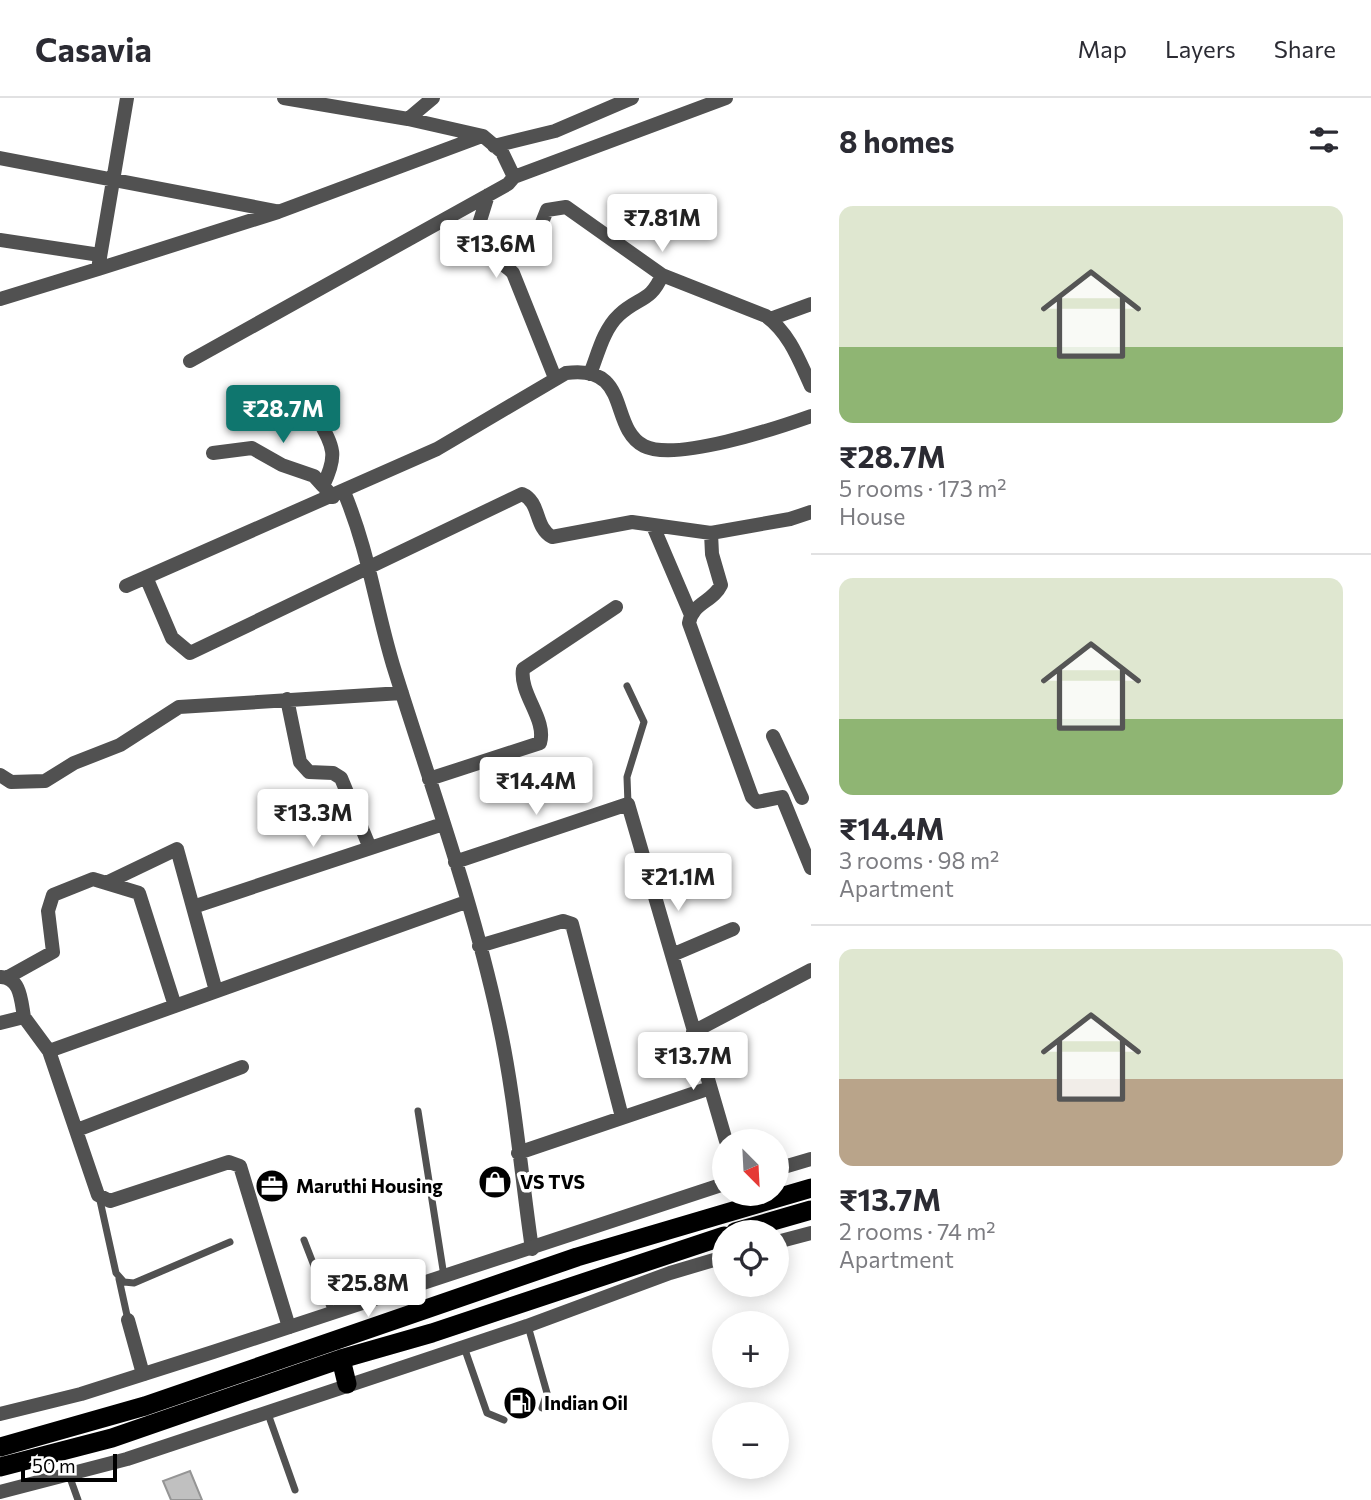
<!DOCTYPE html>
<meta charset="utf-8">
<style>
:root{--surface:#fff;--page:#f2f2f3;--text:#2b2b33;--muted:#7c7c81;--line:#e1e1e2;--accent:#0f766e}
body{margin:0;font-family:Commissioner,sans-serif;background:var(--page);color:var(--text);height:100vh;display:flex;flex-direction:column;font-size:26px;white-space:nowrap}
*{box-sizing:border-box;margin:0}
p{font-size:23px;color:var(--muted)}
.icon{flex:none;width:38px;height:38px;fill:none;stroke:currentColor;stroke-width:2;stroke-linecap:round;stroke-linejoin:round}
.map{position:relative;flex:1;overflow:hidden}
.side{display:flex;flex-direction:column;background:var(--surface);width:560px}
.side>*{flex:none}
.needle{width:46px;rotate:156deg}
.controls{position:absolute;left:712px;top:1031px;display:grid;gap:14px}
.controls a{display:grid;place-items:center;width:77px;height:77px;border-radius:50%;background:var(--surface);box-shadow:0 4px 18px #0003;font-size:35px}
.scale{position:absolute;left:21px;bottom:18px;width:96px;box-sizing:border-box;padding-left:7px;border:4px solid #000;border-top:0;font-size:19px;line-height:24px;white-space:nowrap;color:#000;-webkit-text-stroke:5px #fff;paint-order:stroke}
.price{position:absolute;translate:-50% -60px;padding:0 16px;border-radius:7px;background:#fff;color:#222;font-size:23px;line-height:46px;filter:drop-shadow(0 2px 4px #0008)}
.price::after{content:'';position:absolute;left:50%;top:42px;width:21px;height:16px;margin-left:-10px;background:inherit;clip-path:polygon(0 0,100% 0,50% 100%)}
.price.selected{background:var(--accent);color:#fff}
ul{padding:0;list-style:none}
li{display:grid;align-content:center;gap:14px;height:371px;padding:0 28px}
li+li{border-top:2px solid var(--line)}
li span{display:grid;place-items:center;height:217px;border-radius:14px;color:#555}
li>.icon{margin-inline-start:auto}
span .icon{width:126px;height:126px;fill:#fffc;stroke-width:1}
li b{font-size:30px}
h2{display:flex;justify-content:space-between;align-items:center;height:84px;padding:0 28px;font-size:30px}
header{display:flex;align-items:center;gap:42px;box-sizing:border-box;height:98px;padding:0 35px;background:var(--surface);border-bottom:2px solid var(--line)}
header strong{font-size:33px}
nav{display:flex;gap:38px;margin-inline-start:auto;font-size:24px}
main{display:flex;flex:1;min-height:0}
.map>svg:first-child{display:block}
</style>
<header>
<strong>Casavia</strong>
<nav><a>Map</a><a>Layers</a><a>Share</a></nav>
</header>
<main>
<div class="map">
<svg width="811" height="1402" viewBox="0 0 811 1402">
<rect width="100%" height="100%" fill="#fff"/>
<path fill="#c0c0c0" stroke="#959595" stroke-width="2" d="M190,1373L202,1402H171L163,1383Z"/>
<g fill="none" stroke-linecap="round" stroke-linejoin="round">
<path stroke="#515151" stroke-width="7" d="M627,588L644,624L627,679L628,706
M418,1013L444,1178
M99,1098L116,1175L124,1184L134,1185L230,1144
M304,1142L332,1214
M119,1181L128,1222
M528,1228L547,1295L542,1310
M464,1249L487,1315L504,1322
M267,1313L295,1392
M69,1377L78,1402"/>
<path stroke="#515151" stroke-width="14" d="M127,0L98,171L278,114L482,38
M408,21L433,0
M494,48L555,33L632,0
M0,60L276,113
M514,79L726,0
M488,97L474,142C481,159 502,162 513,175L555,280
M0,142L100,157
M504,165L531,152L547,112L566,109L662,177L766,218C790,236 799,262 811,288
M0,201L98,171
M770,221L811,206
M190,263L508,86L514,79L502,54L483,38L408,21L284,0
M590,276C598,256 603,232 619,217C638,199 651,204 662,177
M213,355L252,350L282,367L314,378L333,399
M323,388C338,357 334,350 318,321L325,307
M344,394C369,454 375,507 393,567C430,686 473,803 499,925C515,999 521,1076 532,1151
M653,428L691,517
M711,435L712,456L721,487C713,504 693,504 689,525L752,699L757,704L782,699L811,770
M146,479L172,540L190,555L522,396C541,404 534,429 552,439L632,424L711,435L790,421L811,414
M126,488L437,351L566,275C632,266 608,329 644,348C676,364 777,330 811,318
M287,601L300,664L309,674L333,675L341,680L370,750
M773,638L802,700
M0,677L11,684L45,683L74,665L120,647L179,609L402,595
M429,681L540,645C547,621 519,596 523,571L616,509
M455,764L628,706L726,1043
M106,785L177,751L216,893
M193,809L443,726
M479,848L563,823L572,826L622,1019
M672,857L733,831
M1,879C21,880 21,903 24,919
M8,879L53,854L48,813L53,797L93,781L139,795L175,908
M0,925L24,919L49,953L98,1097L110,1103L229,1064L240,1068L289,1229
M693,934L811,872
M49,953L466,804
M77,1032L242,969
M518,1055L710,990
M128,1222L143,1276"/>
<path stroke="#515151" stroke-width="14" d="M777,1071L811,1061
M777,1144L811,1135
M0,1316L81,1296L213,1254L724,1086
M0,1394L127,1361L527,1228L670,1175L724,1159"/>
<path stroke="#000" stroke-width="19" d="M735,1134L811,1112
M341,1261L347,1286
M0,1349L145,1308L577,1159L811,1090
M0,1369L112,1340L341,1261L432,1235L724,1138"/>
</g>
<defs>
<symbol id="shop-disc" viewBox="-11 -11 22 22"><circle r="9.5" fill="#000" stroke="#fff"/><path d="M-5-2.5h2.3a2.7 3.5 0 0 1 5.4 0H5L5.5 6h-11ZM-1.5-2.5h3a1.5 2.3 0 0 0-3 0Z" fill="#fff"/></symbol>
<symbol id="office-disc" viewBox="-11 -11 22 22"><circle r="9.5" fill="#000" stroke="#fff"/><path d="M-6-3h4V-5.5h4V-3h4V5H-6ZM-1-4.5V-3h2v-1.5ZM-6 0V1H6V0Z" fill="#fff"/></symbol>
<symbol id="fuel-disc" viewBox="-11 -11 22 22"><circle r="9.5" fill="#000" stroke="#fff"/><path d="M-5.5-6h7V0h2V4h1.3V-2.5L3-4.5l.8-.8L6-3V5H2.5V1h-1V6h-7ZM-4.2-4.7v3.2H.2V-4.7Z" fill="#fff"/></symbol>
</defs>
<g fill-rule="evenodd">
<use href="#shop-disc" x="476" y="1065" width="38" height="38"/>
<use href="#office-disc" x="253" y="1069" width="38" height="38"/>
<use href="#fuel-disc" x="501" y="1286" width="38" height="38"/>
</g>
<g text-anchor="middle" stroke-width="7" stroke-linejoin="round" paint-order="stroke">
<g font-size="19" font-weight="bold" fill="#000" stroke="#fff" text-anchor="start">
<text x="520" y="1091">VS TVS</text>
<text x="296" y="1095">Maruthi Housing</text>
<text x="544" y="1312">Indian Oil</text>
</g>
</g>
</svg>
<div class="controls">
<a><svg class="needle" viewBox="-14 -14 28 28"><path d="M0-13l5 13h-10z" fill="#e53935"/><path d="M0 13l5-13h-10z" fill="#7c7c81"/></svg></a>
<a><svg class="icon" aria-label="locate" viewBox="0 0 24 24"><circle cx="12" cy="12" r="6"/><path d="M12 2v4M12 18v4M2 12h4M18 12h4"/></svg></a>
<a>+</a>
<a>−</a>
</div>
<div class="scale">50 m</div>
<b class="price" style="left:662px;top:156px">₹7.81M</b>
<b class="price" style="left:496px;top:182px">₹13.6M</b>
<b class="price selected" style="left:283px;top:347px">₹28.7M</b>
<b class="price" style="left:536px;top:719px">₹14.4M</b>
<b class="price" style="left:313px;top:751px">₹13.3M</b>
<b class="price" style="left:678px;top:815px">₹21.1M</b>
<b class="price" style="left:693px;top:994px">₹13.7M</b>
<b class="price" style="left:368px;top:1221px">₹25.8M</b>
</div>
<section class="side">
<h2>8 homes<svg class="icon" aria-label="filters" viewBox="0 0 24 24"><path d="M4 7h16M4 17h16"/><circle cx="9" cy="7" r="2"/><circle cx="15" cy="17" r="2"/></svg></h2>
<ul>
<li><span style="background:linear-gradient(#dfe7d0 65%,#8fb573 0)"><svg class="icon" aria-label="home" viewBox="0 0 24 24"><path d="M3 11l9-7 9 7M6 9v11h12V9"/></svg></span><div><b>₹28.7M</b><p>5 rooms · 173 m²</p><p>House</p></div></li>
<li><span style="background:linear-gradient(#dfe7d0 65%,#8fb573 0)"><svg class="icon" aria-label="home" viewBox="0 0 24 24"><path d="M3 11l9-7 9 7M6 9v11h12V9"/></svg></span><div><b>₹14.4M</b><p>3 rooms · 98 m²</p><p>Apartment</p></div></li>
<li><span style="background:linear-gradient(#dfe7d0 60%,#b9a48a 0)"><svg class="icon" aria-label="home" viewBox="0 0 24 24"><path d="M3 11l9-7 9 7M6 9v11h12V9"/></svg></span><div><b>₹13.7M</b><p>2 rooms · 74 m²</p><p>Apartment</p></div></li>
</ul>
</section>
</main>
